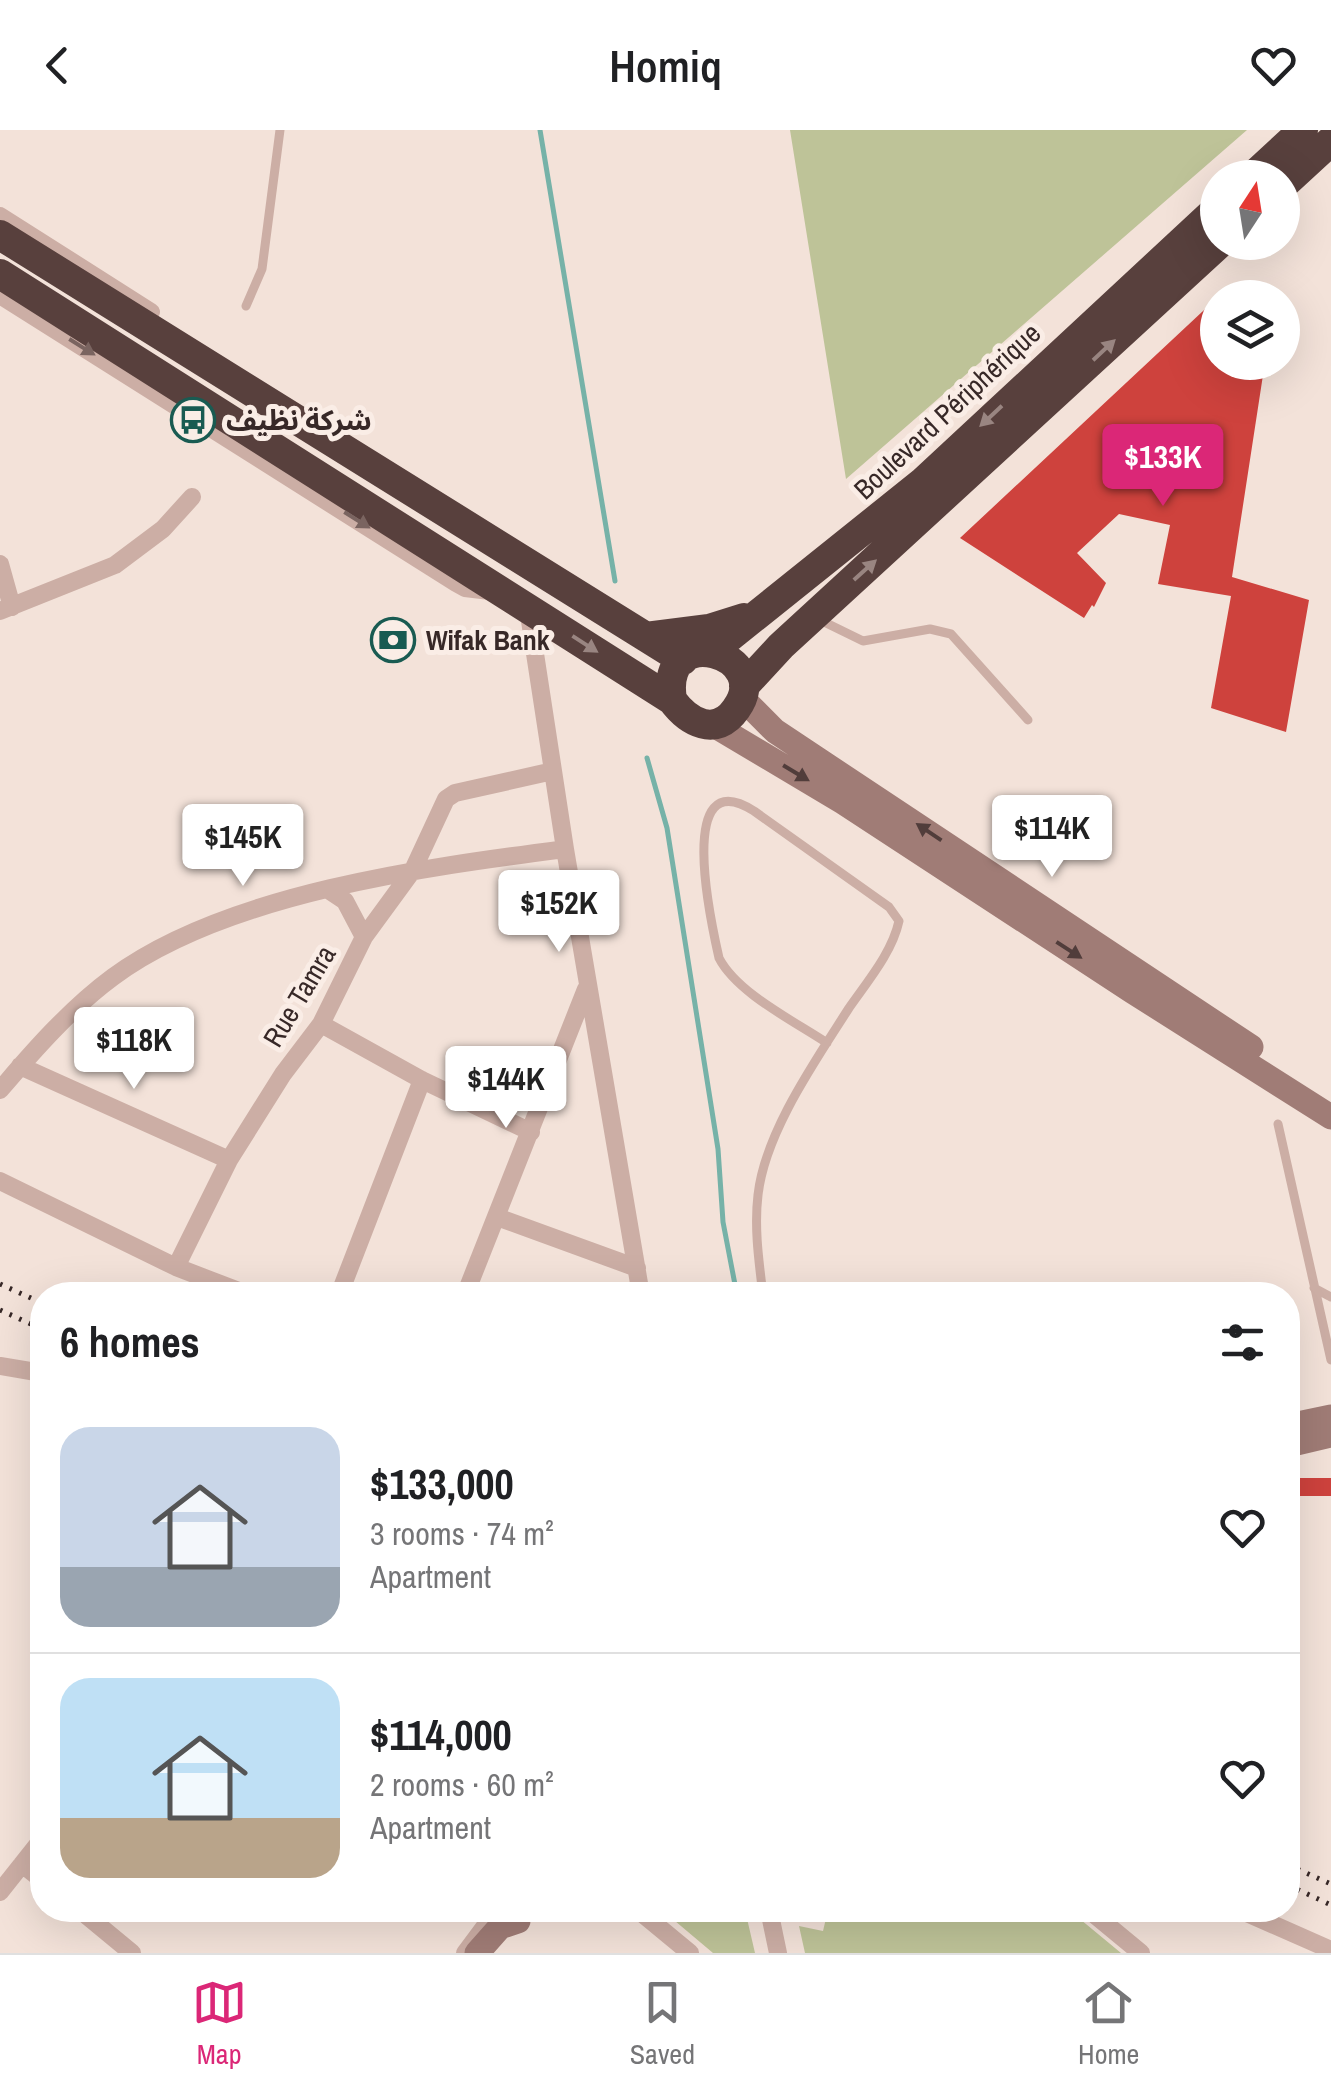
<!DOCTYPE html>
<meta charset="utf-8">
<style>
:root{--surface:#fff;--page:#f6f6f6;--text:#202124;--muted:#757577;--line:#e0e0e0;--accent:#db2777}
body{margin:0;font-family:"Archivo Narrow","Noto Sans Arabic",sans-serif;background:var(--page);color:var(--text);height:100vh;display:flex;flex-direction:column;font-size:38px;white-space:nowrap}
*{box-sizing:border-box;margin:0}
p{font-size:32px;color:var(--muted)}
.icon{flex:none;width:55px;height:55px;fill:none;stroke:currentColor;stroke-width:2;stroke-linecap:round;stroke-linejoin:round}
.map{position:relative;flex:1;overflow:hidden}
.panel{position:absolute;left:30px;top:1152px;width:1270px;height:640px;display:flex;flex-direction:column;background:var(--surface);border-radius:40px;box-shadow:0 10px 40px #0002}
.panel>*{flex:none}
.needle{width:65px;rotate:12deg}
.controls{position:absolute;left:1200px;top:30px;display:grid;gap:20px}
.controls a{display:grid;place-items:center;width:100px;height:100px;border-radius:50%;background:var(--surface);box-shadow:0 10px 40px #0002;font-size:50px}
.price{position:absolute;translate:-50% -85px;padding:0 22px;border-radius:10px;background:#fff;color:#222;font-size:32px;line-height:65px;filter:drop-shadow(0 2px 5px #0008)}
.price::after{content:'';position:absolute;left:50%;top:60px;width:30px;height:22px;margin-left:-15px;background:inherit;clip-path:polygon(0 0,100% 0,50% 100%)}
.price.active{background:var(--accent);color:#fff}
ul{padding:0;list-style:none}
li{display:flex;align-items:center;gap:30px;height:250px;padding:0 30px}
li+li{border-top:2px solid var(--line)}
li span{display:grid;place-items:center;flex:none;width:280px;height:200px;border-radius:30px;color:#555}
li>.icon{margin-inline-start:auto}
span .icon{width:120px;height:120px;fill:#fffc;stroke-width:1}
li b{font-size:42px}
h2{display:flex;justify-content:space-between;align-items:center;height:120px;padding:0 30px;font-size:42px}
header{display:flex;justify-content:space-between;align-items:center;height:130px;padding:0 30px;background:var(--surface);font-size:45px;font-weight:600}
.tab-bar{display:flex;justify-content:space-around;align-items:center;height:140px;border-top:2px solid var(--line);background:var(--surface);font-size:28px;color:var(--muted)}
.tab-bar a{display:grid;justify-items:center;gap:5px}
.tab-bar .active{color:var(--accent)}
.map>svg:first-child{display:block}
</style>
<header><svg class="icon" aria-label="back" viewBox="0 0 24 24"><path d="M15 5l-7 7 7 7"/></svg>Homiq<svg class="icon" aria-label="heart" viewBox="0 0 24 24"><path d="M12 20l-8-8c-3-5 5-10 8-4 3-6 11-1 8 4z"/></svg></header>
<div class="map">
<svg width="1331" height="1823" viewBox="0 0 1331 1823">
<rect width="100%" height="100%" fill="#f3e2d9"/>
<path fill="#bec398" d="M790,0H1247L846,349Z
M662,1780H745L755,1823H713Z
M828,1780H1069L1121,1823H805L799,1796L823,1801Z"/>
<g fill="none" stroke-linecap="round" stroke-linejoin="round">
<path stroke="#76b2a8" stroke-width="5" d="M540,0L615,451
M647,628L667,698L718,1019L723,1092L737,1165"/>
</g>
<path fill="#ce423d" d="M1218,167V232H1265L1232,447L1309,470L1286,602L1211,578L1231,466L1158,454L1170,395L1119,384L1077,423L1106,453L1094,477L1092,475L1084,488L960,408Z
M1288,1348H1331V1366H1288Z"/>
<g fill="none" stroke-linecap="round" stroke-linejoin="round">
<path stroke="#ccaea5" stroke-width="9" d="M246,176L262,139L280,0
M820,490L863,511L930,499L951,504L1028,590
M1278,994L1331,1230
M1314,1158L1331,1167
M763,1165C759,1132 754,1098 758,1065C765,1002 816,930 849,878C867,852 892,823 899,791L889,777L754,681C674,630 712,797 719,828C737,863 794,891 827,913"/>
<path stroke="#ccaea5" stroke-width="18" d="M0,86L151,182
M0,165L456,453L465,458L490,461
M0,434L12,477
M528,478L565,719L641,1165
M0,481L115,435L163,399L192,367
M330,761L345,771L364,807
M321,894L422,950L531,1002
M20,936L229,1030
M0,960C34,920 71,878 113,847C227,763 427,737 565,719
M0,1051L176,1137L249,1165
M497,1087L637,1138
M176,1137L229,1030L283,944L321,894L364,807L413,740L446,669L455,663L553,641
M339,1165L422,950
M465,1165L586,859
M0,1236L42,1243
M22,1734L42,1750
M0,1762L42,1709
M80,1780L132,1823
M638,1780L690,1823
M769,1780L778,1823
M1089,1780L1141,1823
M1240,1780L1331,1820
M465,1823L497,1780"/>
<path stroke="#a07c76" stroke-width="25" d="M742,568L775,601L1251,917
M712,594L843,672L1132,861L1331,987
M1288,1296L1331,1287
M1288,1315L1331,1305
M477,1823L500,1797L518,1791"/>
<path stroke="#58403d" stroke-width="30" d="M1251,48L1303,0
M1282,56L1331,11
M0,105L683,530
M0,144L672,570C688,592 716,608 736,579C776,525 659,488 672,570
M646,507L709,499L744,488
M712,521L923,352L1218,78
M744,556L781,516L1221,112"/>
<path stroke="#372827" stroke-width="5" stroke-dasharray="2.5 8" stroke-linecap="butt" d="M0,1154L42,1173
M0,1180L42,1199
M1288,1735L1331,1754
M1288,1755L1331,1775"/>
</g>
<defs><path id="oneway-solid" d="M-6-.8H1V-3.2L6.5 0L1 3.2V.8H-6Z" transform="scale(2.5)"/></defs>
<g fill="#7a6460">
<use href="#oneway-solid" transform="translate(82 217) rotate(32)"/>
<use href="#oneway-solid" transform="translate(357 390) rotate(32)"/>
</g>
<g fill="#998581">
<use href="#oneway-solid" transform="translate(1104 220) rotate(-43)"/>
<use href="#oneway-solid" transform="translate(991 286) rotate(137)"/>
<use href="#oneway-solid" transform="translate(865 440) rotate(-42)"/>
<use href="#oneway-solid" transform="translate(585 514) rotate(33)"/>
</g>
<g fill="#513d3b">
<use href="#oneway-solid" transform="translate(796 643) rotate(31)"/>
<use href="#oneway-solid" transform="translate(929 702) rotate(-146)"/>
<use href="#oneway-solid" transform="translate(1069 820) rotate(33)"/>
</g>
<defs>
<symbol id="bus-ring" viewBox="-11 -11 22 22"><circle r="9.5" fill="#faede6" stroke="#195b52" stroke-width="1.5"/><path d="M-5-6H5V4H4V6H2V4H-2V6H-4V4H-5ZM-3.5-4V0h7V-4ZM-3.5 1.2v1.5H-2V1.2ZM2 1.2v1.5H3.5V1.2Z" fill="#195b52"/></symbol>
<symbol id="bank-ring" viewBox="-11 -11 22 22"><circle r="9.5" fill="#faede6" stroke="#195b52" stroke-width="1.5"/><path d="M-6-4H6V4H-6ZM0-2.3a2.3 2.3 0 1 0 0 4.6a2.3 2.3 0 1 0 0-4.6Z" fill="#195b52"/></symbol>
</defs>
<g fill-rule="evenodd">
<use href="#bus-ring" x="168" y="265" width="50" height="50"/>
<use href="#bank-ring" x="368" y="485" width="50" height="50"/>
</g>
<g text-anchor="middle" stroke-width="10" stroke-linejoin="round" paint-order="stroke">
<g font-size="28" fill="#372827" stroke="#faede6">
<text transform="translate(947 281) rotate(-43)" y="10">Boulevard Périphérique</text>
<text transform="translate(299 866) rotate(-59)" y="10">Rue Tamra</text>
</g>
<g font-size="28" font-weight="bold" fill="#372827" stroke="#faede6" text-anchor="start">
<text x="226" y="300">شركة نظيف</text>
<text x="426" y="520">Wifak Bank</text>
</g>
</g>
</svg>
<div class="controls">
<a><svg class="needle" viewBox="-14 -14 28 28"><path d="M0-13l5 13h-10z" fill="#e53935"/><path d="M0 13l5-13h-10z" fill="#757577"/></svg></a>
<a><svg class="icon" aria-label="layers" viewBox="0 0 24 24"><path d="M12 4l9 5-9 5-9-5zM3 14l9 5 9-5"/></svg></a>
</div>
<b class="price active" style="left:1163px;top:379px">$133K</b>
<b class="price" style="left:1052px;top:750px">$114K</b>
<b class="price" style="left:243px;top:759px">$145K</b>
<b class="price" style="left:559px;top:825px">$152K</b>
<b class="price" style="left:134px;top:962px">$118K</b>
<b class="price" style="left:506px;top:1001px">$144K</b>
<section class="panel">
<h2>6 homes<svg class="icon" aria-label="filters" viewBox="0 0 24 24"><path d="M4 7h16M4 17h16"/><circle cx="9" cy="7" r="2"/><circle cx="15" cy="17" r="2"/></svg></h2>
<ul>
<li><span style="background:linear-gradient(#c9d6e8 70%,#9aa5b1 0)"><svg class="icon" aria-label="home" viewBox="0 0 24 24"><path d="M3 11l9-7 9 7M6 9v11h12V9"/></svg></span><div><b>$133,000</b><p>3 rooms · 74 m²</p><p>Apartment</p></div><svg class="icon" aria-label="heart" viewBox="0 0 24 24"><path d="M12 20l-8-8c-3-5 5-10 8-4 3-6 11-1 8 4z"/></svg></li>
<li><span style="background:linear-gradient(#bfe0f5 70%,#b9a48a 0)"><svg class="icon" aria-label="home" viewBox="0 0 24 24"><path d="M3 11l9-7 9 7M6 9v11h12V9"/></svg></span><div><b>$114,000</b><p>2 rooms · 60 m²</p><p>Apartment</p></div><svg class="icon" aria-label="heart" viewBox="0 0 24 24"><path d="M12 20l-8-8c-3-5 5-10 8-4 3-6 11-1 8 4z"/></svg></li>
</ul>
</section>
</div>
<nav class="tab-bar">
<a class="active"><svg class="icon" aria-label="map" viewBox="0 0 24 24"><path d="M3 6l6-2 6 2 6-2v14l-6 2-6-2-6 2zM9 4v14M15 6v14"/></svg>Map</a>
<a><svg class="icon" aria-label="saved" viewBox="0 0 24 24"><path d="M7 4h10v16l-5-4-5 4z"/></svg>Saved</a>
<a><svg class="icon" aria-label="home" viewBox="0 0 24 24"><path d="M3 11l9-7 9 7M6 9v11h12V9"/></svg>Home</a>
</nav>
